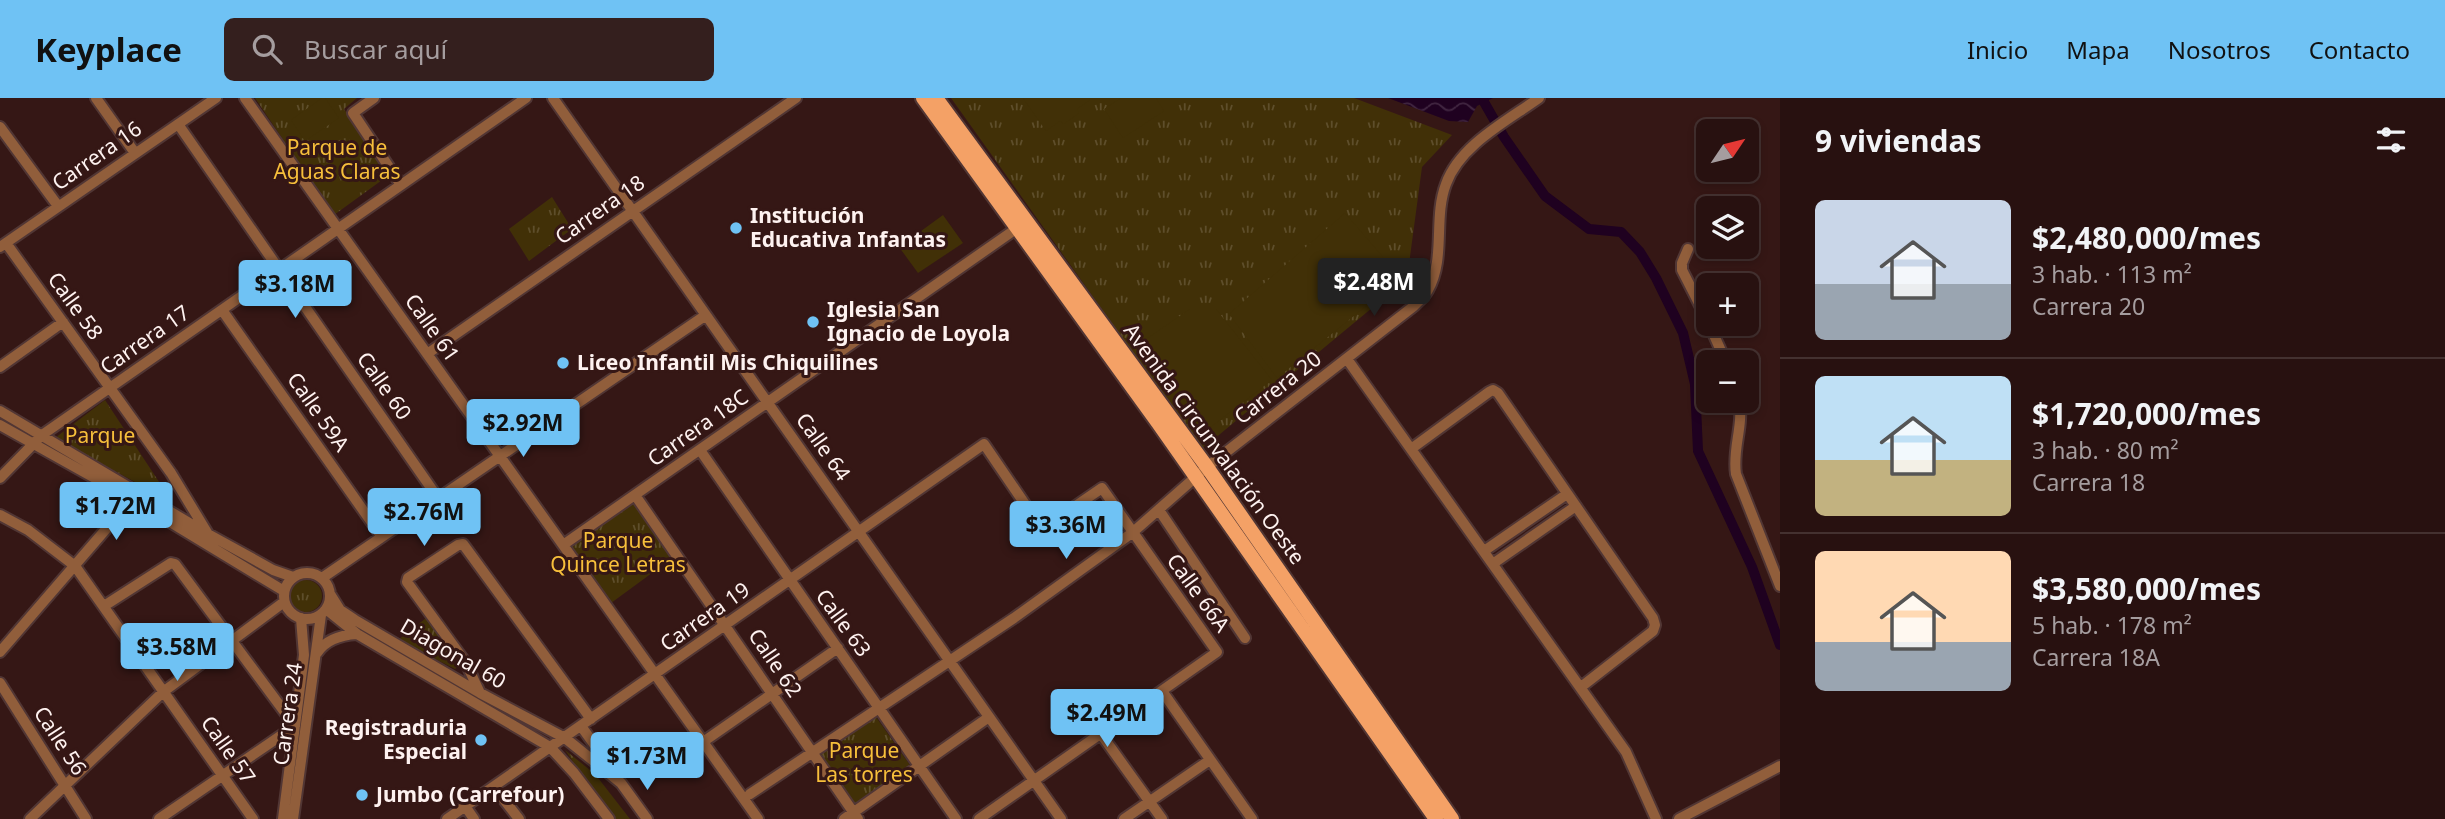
<!DOCTYPE html>
<html lang="es">
<meta charset="utf-8">
<style>
:root{--surface:#281110;--page:#341f1e;--text:#f1f3f6;--muted:#a59d9f;--line:#443130;--accent:#6fc2f4}
body{margin:0;font-family:"Noto Sans",sans-serif;background:var(--page);color:var(--text);height:100vh;display:flex;flex-direction:column;font-size:26px;white-space:nowrap}
*{box-sizing:border-box;margin:0}
p{font-size:23px;color:var(--muted)}
.icon{flex:none;width:38px;height:38px;fill:none;stroke:currentColor;stroke-width:2;stroke-linecap:round;stroke-linejoin:round}
.map{position:relative;flex:1;overflow:hidden}
.sheet{display:flex;flex-direction:column;background:var(--surface);width:665px}
.sheet>*{flex:none}
.needle{width:46px;rotate:55deg}
.controls{position:absolute;left:1696px;top:21px;display:grid;gap:14px}
.controls a{display:grid;place-items:center;width:63px;height:63px;border-radius:10px;background:var(--surface);box-shadow:0 4px 10px #0003,0 0 0 2px var(--line);font-size:35px}
.price{position:absolute;translate:-50% -60px;padding:0 16px;border-radius:7px;background:var(--accent);color:#111;font-size:23px;line-height:46px;filter:drop-shadow(0 2px 4px #0008)}
.price::after{content:'';position:absolute;left:50%;top:42px;width:21px;height:16px;margin-left:-10px;background:inherit;clip-path:polygon(0 0,100% 0,50% 100%)}
.price.on{background:#222;color:#fff}
ul{padding:0;list-style:none}
li{display:flex;align-items:center;gap:21px;height:175px;padding:0 35px}
li+li{border-top:2px solid var(--line)}
li span{display:grid;place-items:center;flex:none;width:196px;height:140px;border-radius:10px;color:#555}
li>.icon{margin-inline-start:auto}
span .icon{width:84px;height:84px;fill:#fffc;stroke-width:1}
li b{font-size:30px}
h2{display:flex;justify-content:space-between;align-items:center;height:84px;padding:0 35px;font-size:30px}
header{display:flex;align-items:center;gap:42px;box-sizing:border-box;height:98px;padding:0 35px;background:var(--accent);color:#111}
header strong{font-size:33px}
nav{display:flex;gap:38px;margin-inline-start:auto;font-size:24px}
.search{width:490px;height:63px;background:var(--page);display:flex;align-items:center;gap:18px;box-sizing:border-box;padding:0 24px;border-radius:10px;color:var(--muted);font-size:26px}
main{display:flex;flex:1;min-height:0}
.map>svg:first-child{display:block}
</style>
<header>
<strong>Keyplace</strong>
<div class="search"><svg class="icon" aria-label="search" viewBox="0 0 24 24"><circle cx="10" cy="10" r="6"/><path d="M15 15l6 6"/></svg>Buscar aquí</div>
<nav><a>Inicio</a><a>Mapa</a><a>Nosotros</a><a>Contacto</a></nav>
</header>
<main>
<div class="map">
<svg width="1780" height="721" viewBox="0 0 1780 721">
<defs>
<pattern id="grass-tufts" width="24" height="20" patternUnits="userSpaceOnUse" patternTransform="scale(1.75)"><rect width="24" height="20" fill="#413007"/><path d="M3 7l-1-3M5 7V3M7 7l1-3M15 17l-1-3M17 17v-4M19 17l1-3" fill="none" stroke="#5e4e2b"/></pattern>
<pattern id="water-waves" width="16" height="10" patternUnits="userSpaceOnUse" patternTransform="scale(1.75)"><rect width="16" height="10" fill="#1f0120"/><path d="M0 5q4-4 8 0t8 0" fill="none" stroke="#412641"/></pattern>
</defs>
<rect width="100%" height="100%" fill="#351715"/>
<path fill="url(#grass-tufts)" d="M255,0H357L344,11L389,77L334,117Z
M951,0H1354L1452,37L1422,69L1407,181L1202,351Z
M552,99L572,131L529,163L509,131Z
M105,302L173,405L55,340Z
M631,402L671,461L607,508L565,449Z
M290 498a16 16 0 1 1 32 0a16 16 0 1 1-32 0Z
M430,517L462,565L455,571L398,542Z
M876,619L912,670L856,711L817,659Z
M565,652L595,676L630,721H612Z"/>
<path fill="#413007" d="M322,0H325L339,20L305,43L291,22Z
M1023,0H1089L1090,2L1077,11L1079,15L1064,26L1060,23L1046,33Z
M1121,0H1156L1164,13L1123,40L1104,11Z
M1345,115L1401,180L1277,280L1229,216Z
M943,117L963,145L918,175L899,149Z
M1190,211H1216L1272,282L1203,335L1139,246Z"/>
<path fill="url(#water-waves)" d="M1388,0H1493L1477,8L1468,24L1449,23Z"/>
<g fill="none" stroke-linecap="round" stroke-linejoin="round">
<path stroke="#1f0120" stroke-width="10" d="M1484,4L1504,39L1545,98L1589,131L1621,134L1640,154L1656,180L1683,235L1695,286L1698,353L1752,469L1780,547"/>
<defs>
<path id="minor" d="M96,0L135,55
M245,0L758,721
M374,0L353,15L401,87
M553,0L1061,721
M178,26L438,400
M0,29L58,108
M6,145L171,375L208,436
M0,149L216,0
M1688,151L1682,165V172L1708,223
M222,212L382,439
M1709,226L1726,264
M427,256L796,0
M1347,261L1626,654L1656,721
M0,269L63,224
M1739,303C1744,327 1732,351 1736,376L1780,488
M0,313L208,436L273,472L293,479
M0,327L132,401L284,493
M1411,351L1489,294L1493,292L1498,295L1653,520L1655,527L1653,533L1581,589
M700,352L956,721
M0,380L42,337L526,0
M635,397L858,721
M1159,412L1245,540
M0,417L28,432L75,468L253,721
M563,447L1023,126
M1484,453L1567,396
M1494,465L1576,408
M284 498a23 23 0 1 1 46 0a23 23 0 1 1-46 0Z
M322,480L706,217
M330,496L340,512L355,522L480,595L565,640L621,685L647,721
M104,508L171,465L175,466L295,628L159,721
M326,511L357,536L550,649L574,675L609,721
M0,554L132,401
M317,555C326,541 341,537 357,536
M0,585L86,721
M1162,593L1252,721
M480,595L466,565L407,484L408,480L458,447L463,446L591,621
M581,628L614,674
M1101,636L1162,721
M703,644L838,550
M494,689L519,721
M750,696L1014,520L1132,435L1207,369L1414,208C1419,203 1425,198 1428,192C1446,160 1433,120 1446,86C1460,47 1507,23 1539,0
M465,708L474,721
M30,721L163,594L284,504
M283,721L304,557L301,520
M293,721L321,517
M447,721L984,346L1042,431L1102,390L1217,554L979,721
M844,721L989,619
M1124,721L1210,662
M1679,721L1780,668"/>
<path id="major" d="M923,0L1158,325L1436,721
M936,0L1207,369L1452,721"/>
</defs>
<use href="#minor" stroke="#513634" stroke-width="14"/>
<use href="#major" stroke="#513634" stroke-width="18"/>
<use href="#minor" stroke="#915e3b" stroke-width="10"/>
<use href="#major" stroke="#f4a166" stroke-width="14"/>
</g>
<g fill="#6fc2f4" stroke="#351715" stroke-width="2.5">
<circle cx="736" cy="130" r="7"/>
<circle cx="813" cy="224" r="7"/>
<circle cx="563" cy="265" r="7"/>
<circle cx="481" cy="642" r="7"/>
<circle cx="362" cy="697" r="7"/>
</g>
<g text-anchor="middle" stroke-width="6" stroke-linejoin="round" paint-order="stroke">
<g font-size="21" fill="#f7bf3b" stroke="#351715">
<text x="337" y="57">Parque de<tspan x="337" dy="24">Aguas Claras</tspan></text>
<text x="100" y="345">Parque</text>
<text x="618" y="450">Parque<tspan x="618" dy="24">Quince Letras</tspan></text>
<text x="864" y="660">Parque<tspan x="864" dy="24">Las torres</tspan></text>
</g>
<g font-size="21" fill="#fef2f0" stroke="#351715">
<text transform="translate(97 58) rotate(-35)" y="7">Carrera 16</text>
<text transform="translate(600 112) rotate(-35)" y="7">Carrera 18</text>
<text transform="translate(75 208) rotate(54)" y="7">Calle 58</text>
<text transform="translate(432 230) rotate(55)" y="7">Calle 61</text>
<text transform="translate(145 242) rotate(-35)" y="7">Carrera 17</text>
<text transform="translate(384 288) rotate(55)" y="7">Calle 60</text>
<text transform="translate(1278 290) rotate(-38)" y="7">Carrera 20</text>
<text transform="translate(318 314) rotate(55)" y="7">Calle 59A</text>
<text transform="translate(698 330) rotate(-35)" y="7">Carrera 18C</text>
<text transform="translate(1214 346) rotate(54)" y="7">Avenida Circunvalación Oeste</text>
<text transform="translate(823 349) rotate(55)" y="7">Calle 64</text>
<text transform="translate(1198 495) rotate(54)" y="7">Calle 66A</text>
<text transform="translate(705 519) rotate(-35)" y="7">Carrera 19</text>
<text transform="translate(843 525) rotate(54)" y="7">Calle 63</text>
<text transform="translate(453 556) rotate(30)" y="7">Diagonal 60</text>
<text transform="translate(775 565) rotate(56)" y="7">Calle 62</text>
<text transform="translate(288 616) rotate(-82)" y="7">Carrera 24</text>
<text transform="translate(60 643) rotate(57)" y="7">Calle 56</text>
<text transform="translate(228 652) rotate(55)" y="7">Calle 57</text>
</g>
<g font-size="21" font-weight="bold" fill="#fef2f0" stroke="#351715" text-anchor="start">
<text x="750" y="125">Institución<tspan x="750" dy="24">Educativa Infantas</tspan></text>
<text x="827" y="219">Iglesia San<tspan x="827" dy="24">Ignacio de Loyola</tspan></text>
<text x="577" y="272">Liceo Infantil Mis Chiquilines</text>
<text x="467" y="637" text-anchor="end">Registraduria<tspan x="467" dy="24">Especial</tspan></text>
<text x="376" y="704">Jumbo (Carrefour)</text>
</g>
</g>
</svg>
<div class="controls">
<a><svg class="needle" viewBox="-14 -14 28 28"><path d="M0-13l5 13h-10z" fill="#e53935"/><path d="M0 13l5-13h-10z" fill="#a59d9f"/></svg></a>
<a><svg class="icon" aria-label="layers" viewBox="0 0 24 24"><path d="M12 4l9 5-9 5-9-5zM3 14l9 5 9-5"/></svg></a>
<a>+</a>
<a>−</a>
</div>
<b class="price on" style="left:1374px;top:220px">$2.48M</b>
<b class="price" style="left:295px;top:222px">$3.18M</b>
<b class="price" style="left:523px;top:361px">$2.92M</b>
<b class="price" style="left:116px;top:444px">$1.72M</b>
<b class="price" style="left:424px;top:450px">$2.76M</b>
<b class="price" style="left:1066px;top:463px">$3.36M</b>
<b class="price" style="left:177px;top:585px">$3.58M</b>
<b class="price" style="left:1107px;top:651px">$2.49M</b>
<b class="price" style="left:647px;top:694px">$1.73M</b>
</div>
<section class="sheet">
<h2>9 viviendas<svg class="icon" aria-label="filters" viewBox="0 0 24 24"><path d="M4 7h16M4 17h16"/><circle cx="9" cy="7" r="2"/><circle cx="15" cy="17" r="2"/></svg></h2>
<ul>
<li><span style="background:linear-gradient(#c9d6e8 60%,#9aa5b1 0)"><svg class="icon" aria-label="home" viewBox="0 0 24 24"><path d="M3 11l9-7 9 7M6 9v11h12V9"/></svg></span><div><b>$2,480,000/mes</b><p>3 hab. · 113 m²</p><p>Carrera 20</p></div></li>
<li><span style="background:linear-gradient(#bfe0f5 60%,#c2b280 0)"><svg class="icon" aria-label="home" viewBox="0 0 24 24"><path d="M3 11l9-7 9 7M6 9v11h12V9"/></svg></span><div><b>$1,720,000/mes</b><p>3 hab. · 80 m²</p><p>Carrera 18</p></div></li>
<li><span style="background:linear-gradient(#ffd9b3 65%,#9aa5b1 0)"><svg class="icon" aria-label="home" viewBox="0 0 24 24"><path d="M3 11l9-7 9 7M6 9v11h12V9"/></svg></span><div><b>$3,580,000/mes</b><p>5 hab. · 178 m²</p><p>Carrera 18A</p></div></li>
</ul>
</section>
</main>
